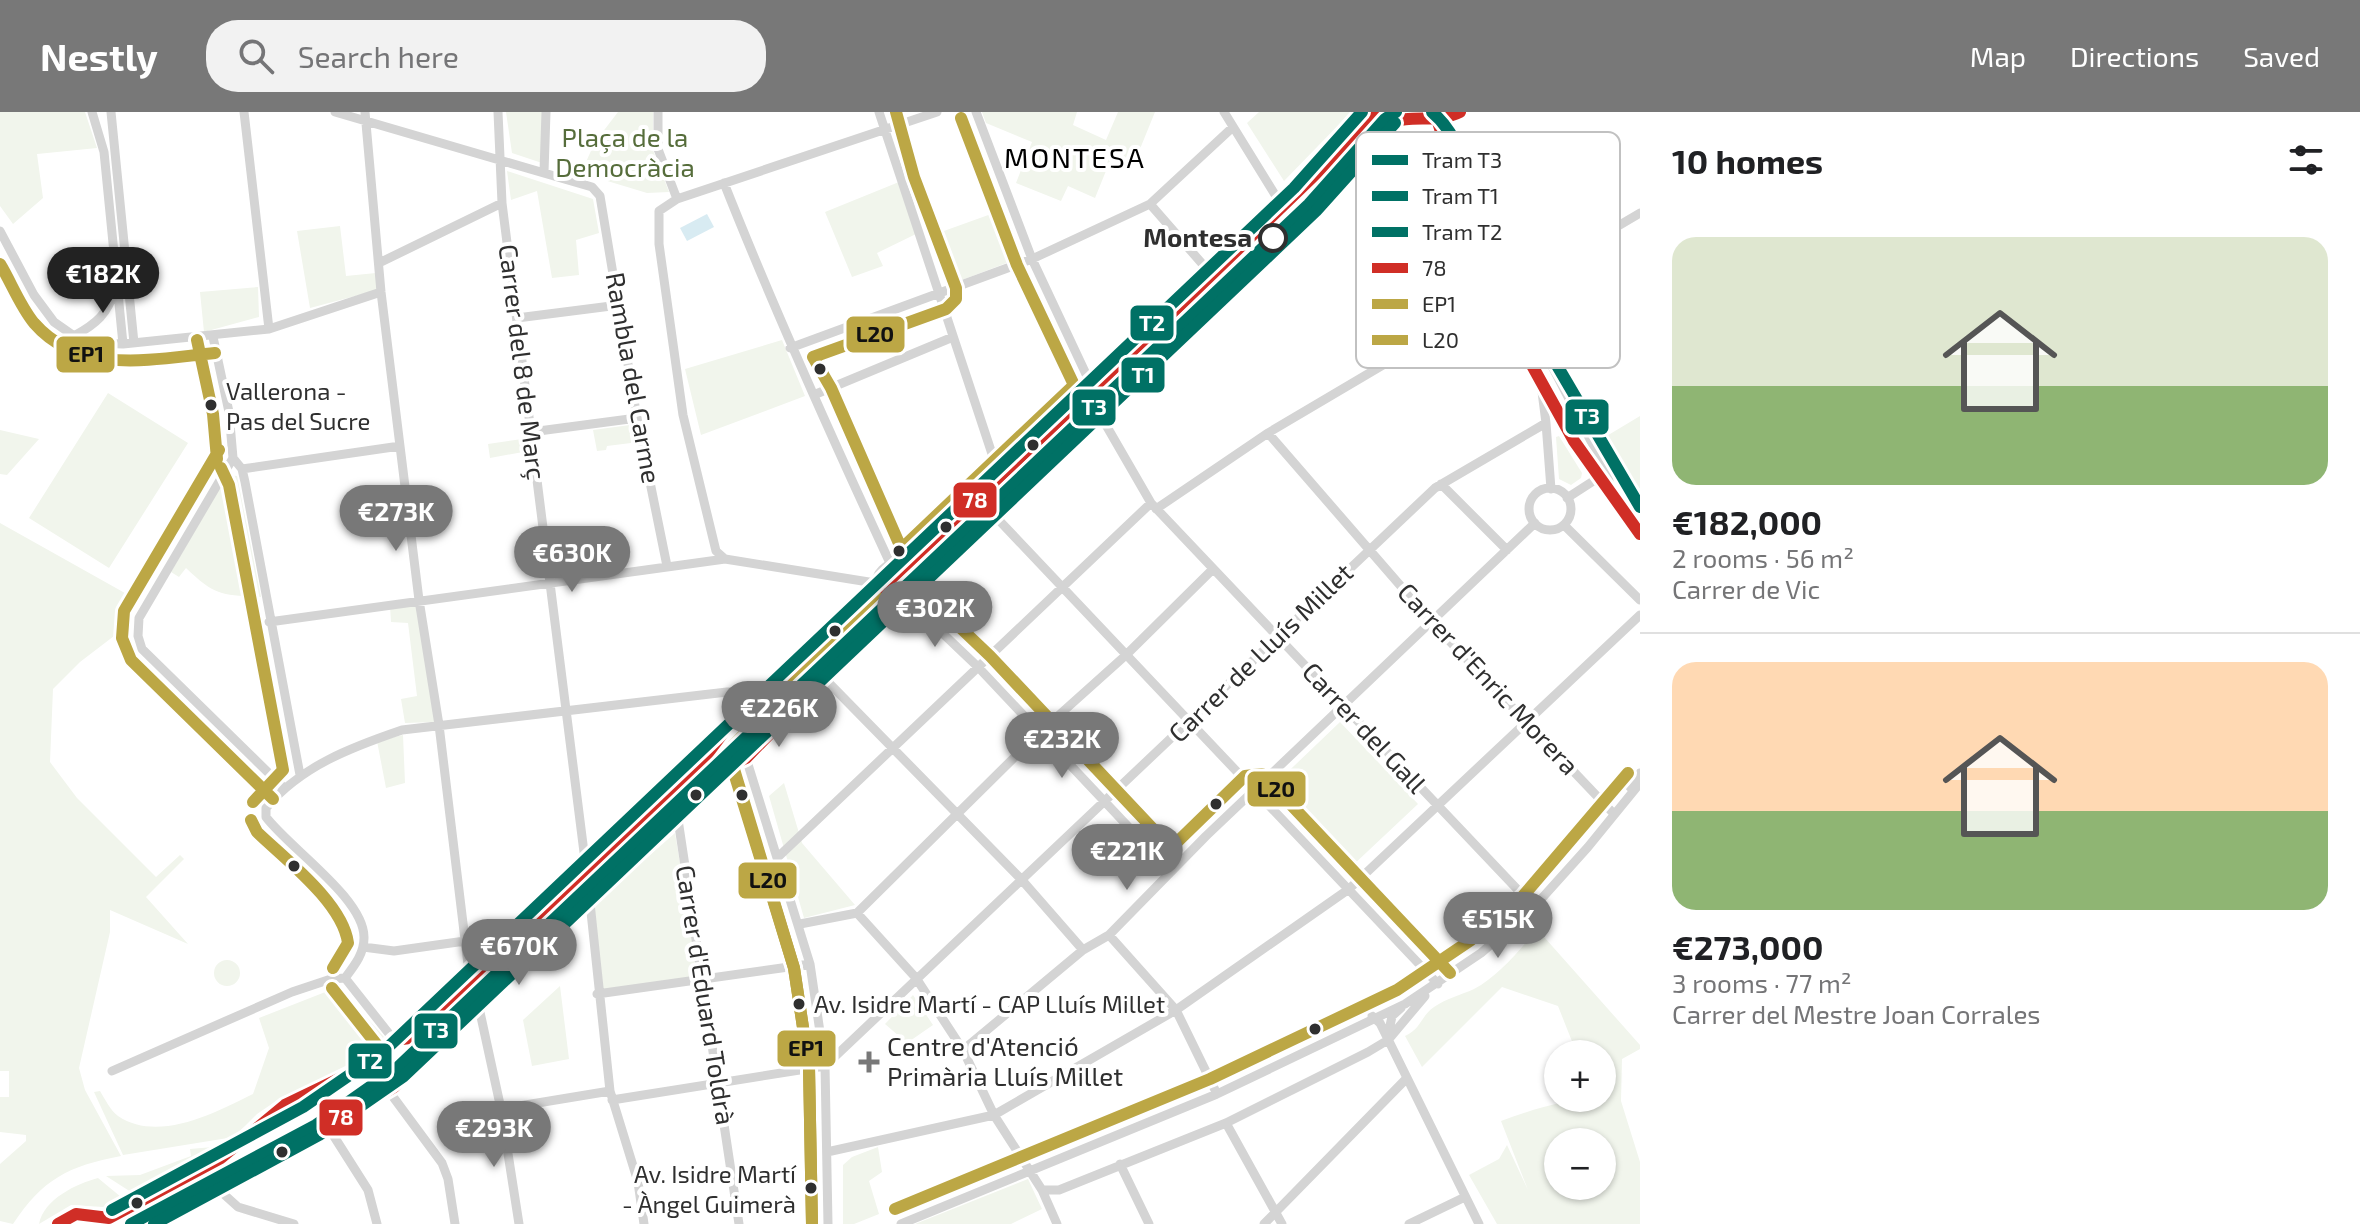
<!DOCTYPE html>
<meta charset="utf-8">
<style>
:root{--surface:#fff;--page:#f2f2f2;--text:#202124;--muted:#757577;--line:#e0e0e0;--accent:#787878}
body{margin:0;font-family:"Exo 2",sans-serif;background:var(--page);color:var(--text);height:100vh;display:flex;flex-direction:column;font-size:30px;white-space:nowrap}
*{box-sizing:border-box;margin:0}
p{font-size:26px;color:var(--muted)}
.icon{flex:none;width:44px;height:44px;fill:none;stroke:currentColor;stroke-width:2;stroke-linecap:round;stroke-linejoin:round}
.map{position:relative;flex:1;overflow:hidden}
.sheet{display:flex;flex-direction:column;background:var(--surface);width:720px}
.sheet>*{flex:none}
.buttons{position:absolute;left:1544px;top:928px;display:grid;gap:16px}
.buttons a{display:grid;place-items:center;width:72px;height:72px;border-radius:50%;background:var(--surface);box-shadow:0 2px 6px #0004;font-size:40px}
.price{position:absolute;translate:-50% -68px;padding:0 18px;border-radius:28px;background:var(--accent);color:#fff;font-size:26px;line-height:52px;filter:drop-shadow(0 2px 4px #0008)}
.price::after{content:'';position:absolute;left:50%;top:48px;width:24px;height:18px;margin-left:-12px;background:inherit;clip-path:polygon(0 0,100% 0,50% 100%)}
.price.current{background:#222;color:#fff}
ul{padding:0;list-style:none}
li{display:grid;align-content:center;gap:16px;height:424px;padding:0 32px}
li+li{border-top:2px solid var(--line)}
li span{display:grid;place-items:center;height:248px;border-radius:24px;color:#555}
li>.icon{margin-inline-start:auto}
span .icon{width:144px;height:144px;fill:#fffc;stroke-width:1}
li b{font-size:34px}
h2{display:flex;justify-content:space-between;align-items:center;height:96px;padding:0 32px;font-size:34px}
header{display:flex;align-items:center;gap:48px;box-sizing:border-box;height:112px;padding:0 40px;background:var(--accent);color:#fff}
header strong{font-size:38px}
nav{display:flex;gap:44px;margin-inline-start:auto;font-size:28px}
.search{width:560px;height:72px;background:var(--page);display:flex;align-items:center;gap:20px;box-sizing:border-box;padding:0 28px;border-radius:32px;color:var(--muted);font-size:30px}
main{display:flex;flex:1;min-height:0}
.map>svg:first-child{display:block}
</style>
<header>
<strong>Nestly</strong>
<div class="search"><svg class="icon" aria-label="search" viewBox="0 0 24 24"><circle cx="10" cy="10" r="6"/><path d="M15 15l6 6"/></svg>Search here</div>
<nav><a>Map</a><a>Directions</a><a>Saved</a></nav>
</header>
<main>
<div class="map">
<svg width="1640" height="1112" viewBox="0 0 1640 1112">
<rect width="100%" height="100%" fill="#fff"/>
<path fill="#f1f5ec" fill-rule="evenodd" d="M0,0H85L97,36L37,42L43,86L13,112L0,94Z
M506,0H543L542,51L512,41Z
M618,0H653V38L669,80L647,81L581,61L595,30Z
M982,0H1077L1073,13L1106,28L1118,0H1155L1131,59L1110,49L1095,86L1068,74L1061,89L1016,71L1032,30L986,11Z
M1259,0H1351L1284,69L1247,11Z
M507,59L593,87L599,121L576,128L579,163L552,166L537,79L511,88Z
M899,70L916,122L877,141L883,154L852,165L825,100Z
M1005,97L1019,134L1017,147L954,171L947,167L930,124Z
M340,114L346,164L376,161L378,178L310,196L297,119Z
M258,175L259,205L204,220L200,180Z
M782,228L805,284L701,323L685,257Z
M108,281L188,331L109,456L29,406Z
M1640,304V377L1605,325Z
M630,313L631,331L607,334L606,338L597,339L593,318Z
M0,318L39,327L7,363L0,362Z
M1559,324L1582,361L1581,366L1571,373L1559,367L1556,325Z
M522,327L523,340L490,346L488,332Z
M227,363L237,364L261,485C222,483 215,484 186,456L179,465L171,460Z
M0,411L132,485L114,524L80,550L53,577L50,650L77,686L156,765L180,743L184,747L146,785L188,832L110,798V820L79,956L85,978L121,1044C68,1054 43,1067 13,1112L0,1109V1052L26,1029V1023L0,1020V985H9V959H0Z
M417,491L435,610L405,611L401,587L417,584L408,511L391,510L390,494Z
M1340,610L1418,692L1351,755L1272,675Z
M403,623L405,671L386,676L377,629Z
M784,671L802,731L855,793L804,806L769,684Z
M675,721L699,865L602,879L590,796Z
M1537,817L1640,933V937L1622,947L1621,989L1640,1050V1112H1497L1469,1063L1499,1047L1507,1033L1528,1078L1501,1009C1533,997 1570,986 1602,986V942H1577L1558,894L1502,875L1422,955L1405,924C1421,917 1421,904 1434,895C1447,886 1461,883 1474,877C1498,864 1521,837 1537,817ZM1602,1030V1074H1558V1030Z
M214 861a13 13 0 1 1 26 0a13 13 0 1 1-26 0Z
M560,874L569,947L532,954L523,908Z
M333,877L344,880L384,925L360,950L282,985L257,1002L234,1025L123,1043L94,980L100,979C105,987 110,998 118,1004C158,1031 215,1001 253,982L269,936L259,906Z
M913,883L933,913L907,931L885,912Z
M213,1035L131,1080L106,1064L140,1063L191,1044L190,1037Z
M878,1035L882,1060L869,1069L879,1102L854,1112H843V1053L852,1045Z
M98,1066L121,1085L103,1095L71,1093L39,1112C44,1087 76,1072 98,1066Z
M1028,1067L1042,1097L1011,1112H915Z"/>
<path fill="#d8ebf2" d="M707,102L714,115L687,129L680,116Z"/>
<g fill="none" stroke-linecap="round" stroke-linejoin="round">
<path stroke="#d4d4d4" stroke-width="9" d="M92,0L104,40L123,232
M111,0L134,231
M244,0L269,217
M335,0L592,75L600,84L637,306L667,454
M365,0L381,180L419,488L439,613L470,869
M498,0L502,91L588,772L610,979L638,1070L644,1112
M658,0V37L677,87
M879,0L1000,366
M976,0L1032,147L1093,277L1099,301L1151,391L1534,795
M1224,0L1282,94
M1438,10L1488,174L1574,329L1640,422
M544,60L546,0
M724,71C775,200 832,326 890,451
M1150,92L1212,163
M0,119L34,183L54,210L74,224L95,231L123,232L269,217L381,180
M379,151L502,91
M1486,160L1540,231L1609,364V373
M517,206L619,193
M74,224C96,212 108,202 115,177
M213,225L229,300L233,346
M790,236L1032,147L1150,92L1233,15
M816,282L953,225
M1546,311L1551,377
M531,320L637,306
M1268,321L1438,517L1614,702
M233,346L139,506L138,524L142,537L284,676
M233,346L242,357L245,370L300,663
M242,357L400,334
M1441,372L1507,438
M1529 397a21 21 0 1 1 42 0a21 21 0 1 1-42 0Z
M1567,386L1598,366
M1156,397L1268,321L1640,101
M993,402L1438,872
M1564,413L1640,488
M725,447L716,439L683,303L659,132V99L677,87L937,0
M875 475a25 25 0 1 1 50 0a25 25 0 1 1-50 0Z
M915,495L978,555L1170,759
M269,510L725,447L875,471
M824,566L1021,767L1083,838
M760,590L775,601L777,610
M719,627L725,643L736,649
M746,646L810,852L825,954L828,1112
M1630,675L1640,661
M677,701L739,1112
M778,745L1151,391
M857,801L916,866L963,938L994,1003L1042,1078L1057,1112
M800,812L857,801L1039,621L1126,543L1213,457
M1109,823L1176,898L1217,982
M363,835L394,839L465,829
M345,866C354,854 364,842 364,826C365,787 289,736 266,705V696C301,654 352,635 402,618L727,580H746L750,593
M345,866L394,928
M597,882L810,852
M478,891L501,997L519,1112
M1372,904L1380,911L1479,1112
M1388,924L1392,904L1401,896
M410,926L705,645C721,627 734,596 760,590C916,440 1079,295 1232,142C1279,94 1331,52 1374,0
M963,938L1083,838L1109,823L1206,724L1535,411
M368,953L371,967L385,978
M112,959L292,880L331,867L345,866
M388,978L442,1051L448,1067L455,1112
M612,988L825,954L1435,376L1546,311L1541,272
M501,997L610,979
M1226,1011L1282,1112
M328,1015L368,1078L377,1112
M827,1040L994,1003L1176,898L1349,777L1640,503
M1120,1052L1149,1112
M218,1077L238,1095L294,1112
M1042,1078H1059L1226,1011L1368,940L1388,928L1425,884
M98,1105L109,1106L221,1046L285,993L368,953L394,928H415L423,938V947
M153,1112L394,975L418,955L436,931L721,660L746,646L777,610L882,511L898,491L1328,89L1391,13L1407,7L1438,10L1460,0
M901,1112L1217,982L1405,892L1481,841L1534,795L1588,735L1640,671
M1264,1112L1406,967
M1409,1112L1465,1085"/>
<path stroke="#c7c7c7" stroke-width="12" d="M58,1112C74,1099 90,1099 106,1112"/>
<defs>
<path id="bus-1" d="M1438,10L1488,174L1574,329L1640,422
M1362,48C1371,37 1379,20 1391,12C1408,1 1437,12 1460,0
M696,683L728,654L746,646L815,575
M212,1080L394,975L455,912
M58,1112L76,1102L109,1106L221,1046L285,993L368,953L394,928L410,926L705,645L735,605L760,590L1116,255L1323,55L1374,0"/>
<path id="bus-2" d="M0,152C11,170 20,194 34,211C80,264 153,247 215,241
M197,228L213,302L217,347
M219,338L124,499L122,526L131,548L273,687
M221,356L229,373L283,658L253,690
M758,608L759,609L733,634Z
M731,651L794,856L809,955L812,1112
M251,708L257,720C285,747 343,791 348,831L333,856
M332,876L381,938"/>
<path id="bus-3" d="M896,0L914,65L956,176V187L946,197L813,245L831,276L905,445
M899,439L1074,273L1017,153L961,6
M926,483L990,544L1171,736L1245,664L1262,662L1450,861
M895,1097L1210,967L1397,878L1471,828L1523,784L1628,661
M812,1112L809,955L794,856L730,644L766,598L881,487"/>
</defs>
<use href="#bus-1" stroke="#fff" stroke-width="18"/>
<use href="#bus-2" stroke="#fff" stroke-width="18"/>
<use href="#bus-3" stroke="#fff" stroke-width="18"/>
<use href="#bus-1" stroke="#d02e26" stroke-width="12"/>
<use href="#bus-2" stroke="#bca745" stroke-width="12"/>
<use href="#bus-3" stroke="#bca745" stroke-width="12"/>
<defs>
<path id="tram-1" d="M1432,0C1472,33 1472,101 1494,146L1640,395
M131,1112L316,1013L397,956L1309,92L1385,7L1396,0"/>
<path id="tram-2" d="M154,1112L319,1023L404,964L1316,99L1395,11"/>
<path id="tram-3" d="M112,1098L303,995L383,940L1294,76L1362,0"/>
</defs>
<use href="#tram-1" stroke="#fff" stroke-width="18"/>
<use href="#tram-2" stroke="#fff" stroke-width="18"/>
<use href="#tram-3" stroke="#fff" stroke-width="18"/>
<use href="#tram-1" stroke="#007165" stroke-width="12"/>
<use href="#tram-2" stroke="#007165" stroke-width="12"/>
<use href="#tram-3" stroke="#007165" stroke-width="12"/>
</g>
<circle fill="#fff" stroke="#2f2f2f" stroke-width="4" cx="1273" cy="126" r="13"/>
<g fill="#2f2f2f" stroke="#fff" stroke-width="3">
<circle cx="820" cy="257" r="7"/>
<circle cx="211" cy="293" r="7"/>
<circle cx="1033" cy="333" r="7"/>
<circle cx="946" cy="415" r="7"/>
<circle cx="899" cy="439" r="7"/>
<circle cx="835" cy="519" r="7"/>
<circle cx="696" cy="683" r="7"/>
<circle cx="742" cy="683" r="7"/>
<circle cx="1216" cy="692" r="7"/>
<circle cx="294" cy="754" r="7"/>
<circle cx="799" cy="892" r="7"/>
<circle cx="1315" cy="917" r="7"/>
<circle cx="282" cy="1040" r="7"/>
<circle cx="811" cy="1076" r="7"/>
<circle cx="137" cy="1091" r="7"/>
</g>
<path fill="#787878" stroke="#fff" stroke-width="3" d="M865 938h8v8h8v8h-8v8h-8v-8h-8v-8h8z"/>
<g text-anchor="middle" stroke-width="8" stroke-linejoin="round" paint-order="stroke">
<g font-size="24" fill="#2f2f2f" stroke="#fff" text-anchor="start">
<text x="226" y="288">Vallerona -<tspan x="226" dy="30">Pas del Sucre</tspan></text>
<text x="814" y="901">Av. Isidre Martí - CAP Lluís Millet</text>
<text x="796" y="1071" text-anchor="end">Av. Isidre Martí<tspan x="796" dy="30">- Àngel Guimerà</tspan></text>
</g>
<g font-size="26" fill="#566d3b" stroke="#fff">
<text x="625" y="35">Plaça de la<tspan x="625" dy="30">Democràcia</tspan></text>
</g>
<g font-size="26" font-weight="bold" fill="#2f2f2f" stroke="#fff" text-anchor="end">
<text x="1252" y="135">Montesa</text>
</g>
<g font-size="26" fill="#2f2f2f" stroke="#fff">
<text transform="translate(522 250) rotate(83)" y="9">Carrer del 8 de Març</text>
<text transform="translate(633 266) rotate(80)" y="9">Rambla del Carme</text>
<text transform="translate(1261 541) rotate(-44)" y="9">Carrer de Lluís Millet</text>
<text transform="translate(1488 567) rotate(47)" y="9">Carrer d'Enric Morera</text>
<text transform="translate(1364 616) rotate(47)" y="9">Carrer del Gall</text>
<text transform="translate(705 883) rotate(81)" y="9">Carrer d'Eduard Toldrà</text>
</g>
<g font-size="26" fill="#2f2f2f" stroke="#fff" text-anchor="start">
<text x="887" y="944">Centre d'Atenció<tspan x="887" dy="30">Primària Lluís Millet</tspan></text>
</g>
<g font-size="28" letter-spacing="2" fill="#000" stroke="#fff">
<text x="1075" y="56">MONTESA</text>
</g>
</g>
<rect x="1356" y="20" width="264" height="236" rx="12" fill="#fff" stroke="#c1c1c1" stroke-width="2"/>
<rect x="1372" y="43" width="36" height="10" fill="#007165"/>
<rect x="1372" y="79" width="36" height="10" fill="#007165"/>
<rect x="1372" y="115" width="36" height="10" fill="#007165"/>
<rect x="1372" y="151" width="36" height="10" fill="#d02e26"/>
<rect x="1372" y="187" width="36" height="10" fill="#bca745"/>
<rect x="1372" y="223" width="36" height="10" fill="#bca745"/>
<g font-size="22" fill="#2f2f2f">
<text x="1422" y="56">Tram T3</text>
<text x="1422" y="92">Tram T1</text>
<text x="1422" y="128">Tram T2</text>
<text x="1422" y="164">78</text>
<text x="1422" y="200">EP1</text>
<text x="1422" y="236">L20</text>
</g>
<g stroke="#fff" stroke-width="3">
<rect x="1129" y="192" width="46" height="38" rx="8" fill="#007165"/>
<rect x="845" y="203" width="61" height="39" rx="8" fill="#bca745"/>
<rect x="55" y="223" width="61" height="39" rx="8" fill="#bca745"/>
<rect x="1120" y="244" width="46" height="38" rx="8" fill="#007165"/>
<rect x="1071" y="276" width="46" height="39" rx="8" fill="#007165"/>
<rect x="1564" y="286" width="46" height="38" rx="8" fill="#007165"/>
<rect x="952" y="369" width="46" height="38" rx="8" fill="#d02e26"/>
<rect x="1246" y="658" width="61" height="38" rx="8" fill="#bca745"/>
<rect x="737" y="749" width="61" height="39" rx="8" fill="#bca745"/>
<rect x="413" y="900" width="46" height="38" rx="8" fill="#007165"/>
<rect x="776" y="917" width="61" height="39" rx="8" fill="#bca745"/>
<rect x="347" y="930" width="46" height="38" rx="8" fill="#007165"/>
<rect x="318" y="986" width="46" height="39" rx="8" fill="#d02e26"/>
</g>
<g font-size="22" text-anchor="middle" font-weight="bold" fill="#fff">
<text x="1152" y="219">T2</text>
<text x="1143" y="271">T1</text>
<text x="1094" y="303">T3</text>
<text x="1587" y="312">T3</text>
<text x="975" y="396">78</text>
<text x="436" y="926">T3</text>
<text x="370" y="957">T2</text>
<text x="341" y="1013">78</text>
</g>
<g font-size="22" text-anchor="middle" font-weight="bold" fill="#111">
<text x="875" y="230">L20</text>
<text x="86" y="250">EP1</text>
<text x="1276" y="685">L20</text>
<text x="768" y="776">L20</text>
<text x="806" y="944">EP1</text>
</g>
</svg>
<div class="buttons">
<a>+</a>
<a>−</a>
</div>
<b class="price current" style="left:103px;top:203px">€182K</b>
<b class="price" style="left:396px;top:441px">€273K</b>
<b class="price" style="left:572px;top:482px">€630K</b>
<b class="price" style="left:935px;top:537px">€302K</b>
<b class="price" style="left:779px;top:637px">€226K</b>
<b class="price" style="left:1062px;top:668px">€232K</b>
<b class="price" style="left:1127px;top:780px">€221K</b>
<b class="price" style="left:1498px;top:848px">€515K</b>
<b class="price" style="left:519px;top:875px">€670K</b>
<b class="price" style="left:494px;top:1057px">€293K</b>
</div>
<section class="sheet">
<h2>10 homes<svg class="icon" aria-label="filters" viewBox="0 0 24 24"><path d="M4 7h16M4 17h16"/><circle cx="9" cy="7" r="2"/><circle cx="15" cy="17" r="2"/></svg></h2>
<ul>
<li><span style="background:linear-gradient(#dfe7d0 60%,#8fb573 0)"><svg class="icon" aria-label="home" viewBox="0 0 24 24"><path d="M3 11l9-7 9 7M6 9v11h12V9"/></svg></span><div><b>€182,000</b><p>2 rooms · 56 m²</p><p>Carrer de Vic</p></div></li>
<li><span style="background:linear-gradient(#ffd9b3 60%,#8fb573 0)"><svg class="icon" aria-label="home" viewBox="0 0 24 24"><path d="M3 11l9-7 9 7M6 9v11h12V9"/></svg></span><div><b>€273,000</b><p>3 rooms · 77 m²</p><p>Carrer del Mestre Joan Corrales</p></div></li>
</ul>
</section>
</main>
